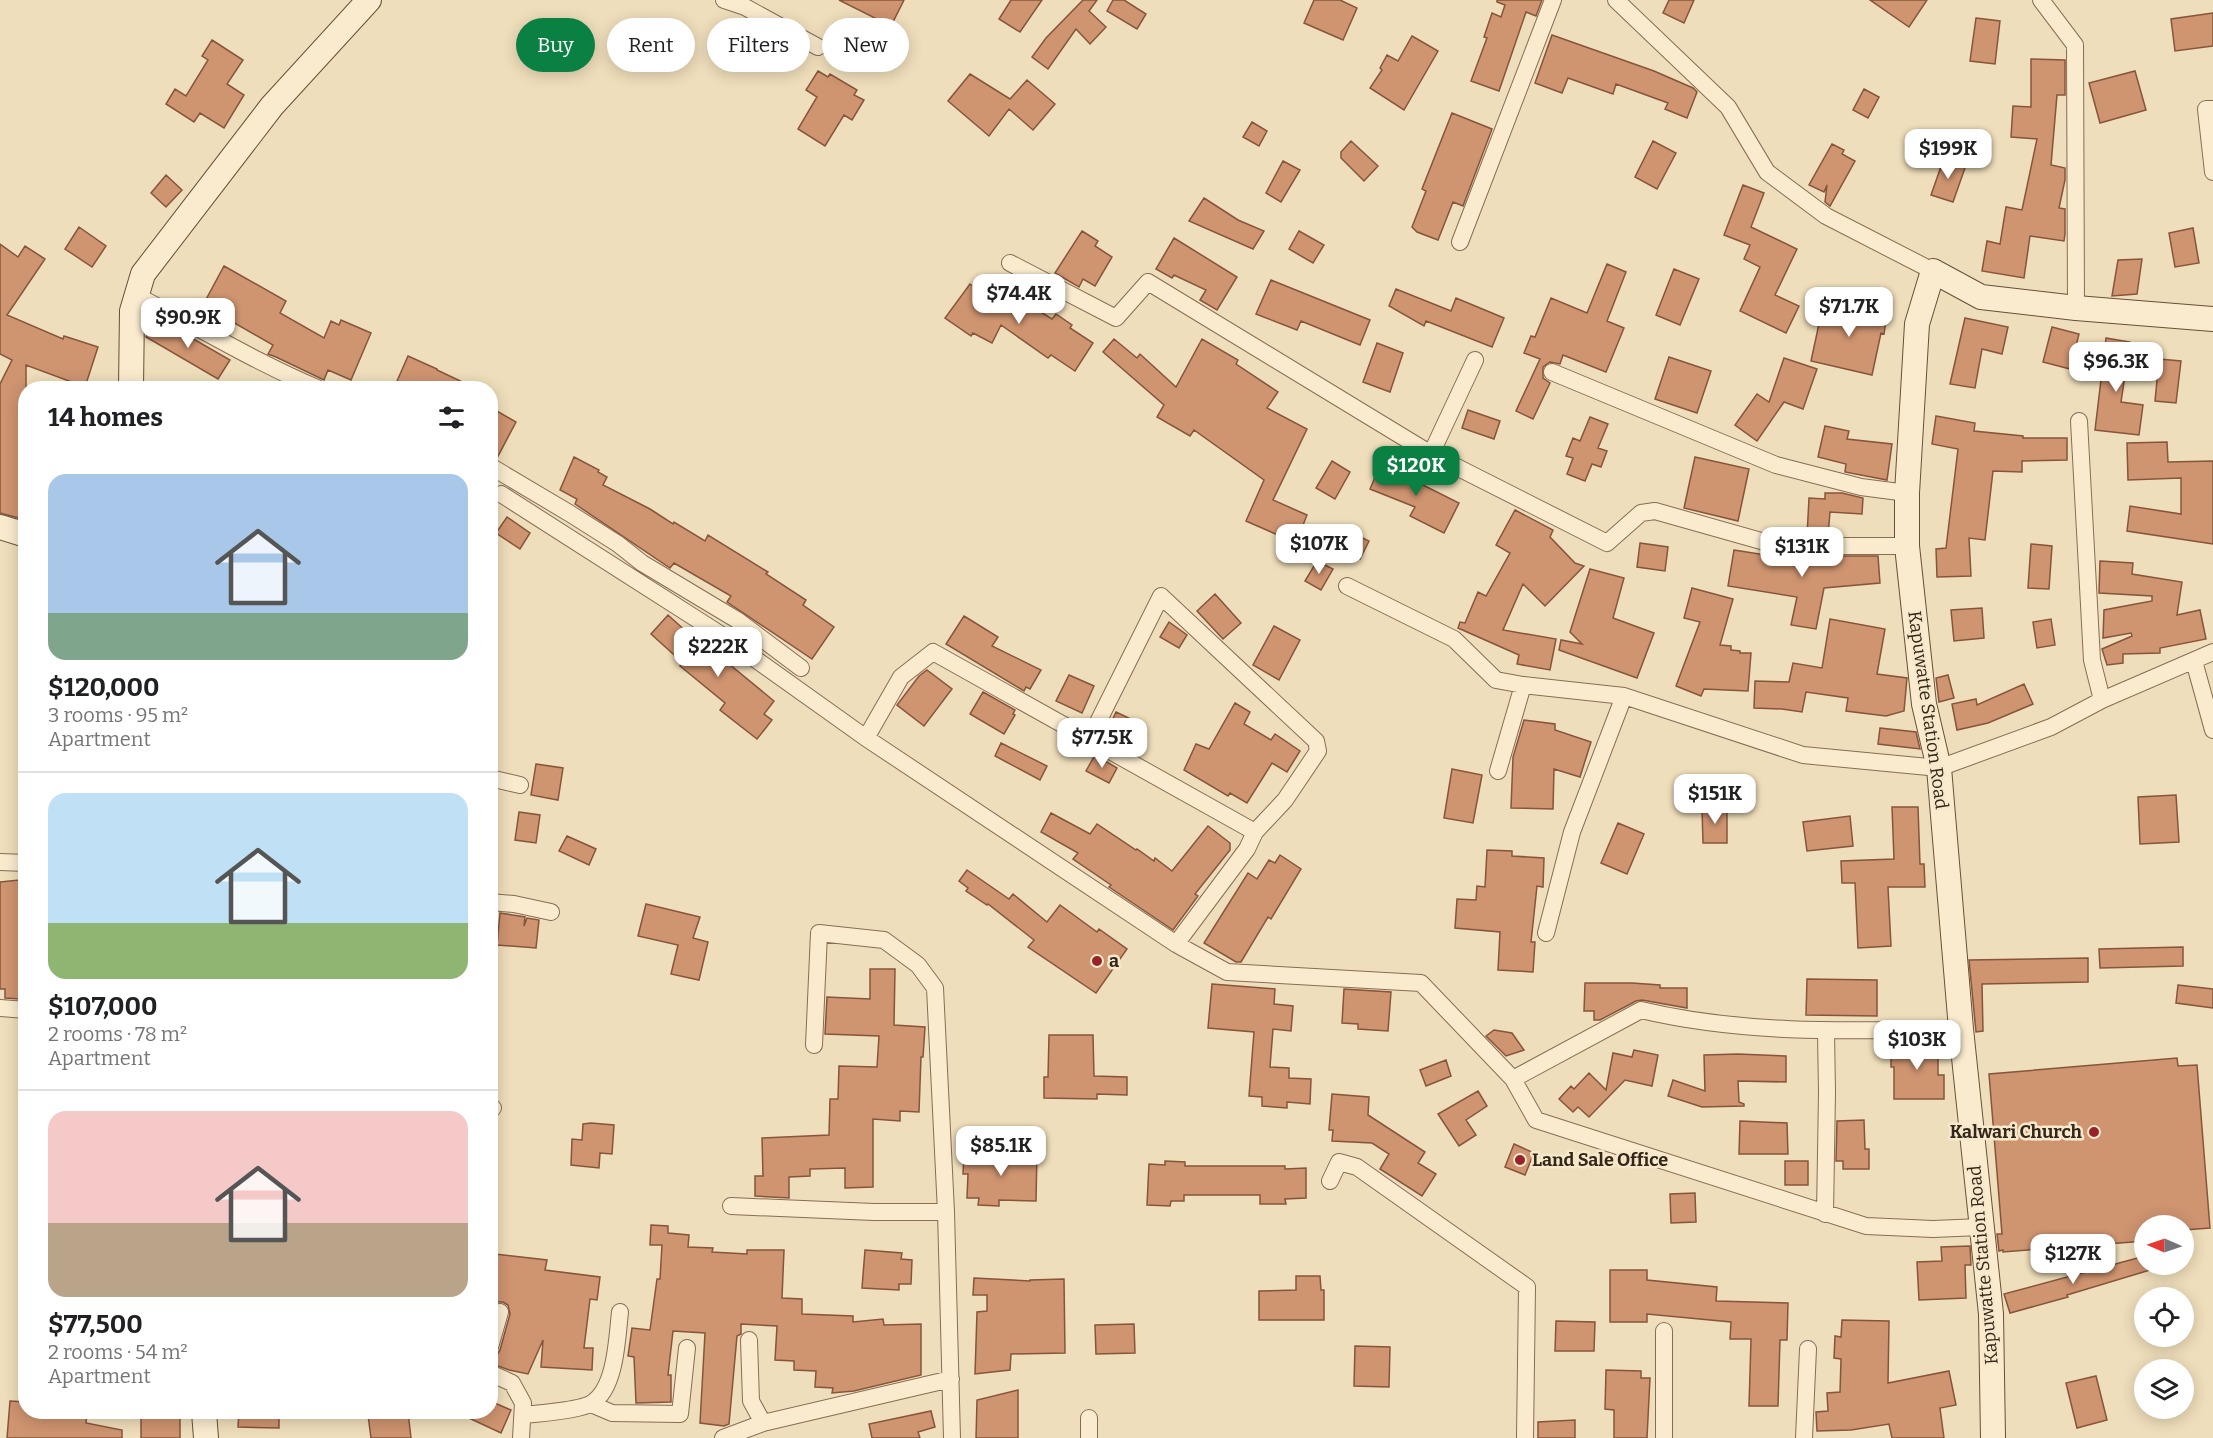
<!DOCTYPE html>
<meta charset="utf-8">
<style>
:root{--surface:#fff;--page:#f6f6f6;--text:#202124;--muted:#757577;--line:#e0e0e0;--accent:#0b8043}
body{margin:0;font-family:Bitter,serif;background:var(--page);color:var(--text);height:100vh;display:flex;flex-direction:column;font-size:22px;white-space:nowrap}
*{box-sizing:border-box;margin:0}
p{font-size:20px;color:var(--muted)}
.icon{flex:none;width:33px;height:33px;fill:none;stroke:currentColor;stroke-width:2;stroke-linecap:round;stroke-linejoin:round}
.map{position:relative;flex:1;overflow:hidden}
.panel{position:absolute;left:18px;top:381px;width:480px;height:1038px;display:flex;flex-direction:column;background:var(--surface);border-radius:24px;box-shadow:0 3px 15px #0003}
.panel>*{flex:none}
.top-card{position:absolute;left:516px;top:18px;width:570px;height:54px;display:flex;gap:12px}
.needle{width:39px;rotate:272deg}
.controls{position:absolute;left:2134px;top:1215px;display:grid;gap:12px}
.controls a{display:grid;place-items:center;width:60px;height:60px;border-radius:50%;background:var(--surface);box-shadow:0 3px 15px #0003;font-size:30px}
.price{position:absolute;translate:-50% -51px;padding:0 14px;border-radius:12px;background:#fff;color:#222;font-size:20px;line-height:39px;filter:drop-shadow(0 2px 3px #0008)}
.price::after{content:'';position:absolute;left:50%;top:36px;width:18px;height:14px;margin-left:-9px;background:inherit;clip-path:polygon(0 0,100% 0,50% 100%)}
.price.on{background:var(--accent);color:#fff}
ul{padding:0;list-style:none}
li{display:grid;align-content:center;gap:12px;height:318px;padding:0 30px}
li+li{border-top:2px solid var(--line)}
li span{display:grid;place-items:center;height:186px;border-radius:18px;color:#555}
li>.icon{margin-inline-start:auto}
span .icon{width:108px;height:108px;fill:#fffc;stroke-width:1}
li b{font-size:26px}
h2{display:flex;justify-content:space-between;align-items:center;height:72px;padding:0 30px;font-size:26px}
.pill{padding:0 21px;border-radius:27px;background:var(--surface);box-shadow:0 3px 15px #0003;font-size:21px;line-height:54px}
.pill.on{background:var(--accent);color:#fff}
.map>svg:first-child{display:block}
</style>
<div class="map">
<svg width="2213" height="1438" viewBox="0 0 2213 1438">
<rect width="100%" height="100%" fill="#efdebb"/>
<path fill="#cf9470" stroke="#86553a" stroke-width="1.5" d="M839,0H904L886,36L873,29L877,19Z
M1011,0H1042L1020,32L999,19Z
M1083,0H1097L1089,11L1106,27L1090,44L1076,29L1048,69L1032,57L1046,38Z
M1113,0H1124L1146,14L1137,29L1107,11Z
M1314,0H1340L1357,8L1343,40L1304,23Z
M1497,0H1542L1536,16L1526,12L1499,91L1471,81L1487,38L1484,37L1492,13L1501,17L1505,5L1497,2Z
M1669,0H1694L1684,23L1663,13Z
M1870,0H1927L1909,27Z
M2213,13V46L2175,51L2171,19Z
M1976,18L2000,21L1995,64L1970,61Z
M1552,35L1654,71L1693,88L1697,92L1687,118L1665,109L1668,103L1616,84L1613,94L1568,78L1562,93L1535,83Z
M1412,36L1438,51L1404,110L1370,88L1382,70L1380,68L1387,55L1398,61Z
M212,40L243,60L227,84L244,95L224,128L200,113L194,122L166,104L175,89L186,96L208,60L202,56Z
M2031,59L2065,60V95H2057L2051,165L2065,168V180L2059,208L2065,209V234L2064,241L2030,236L2024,278L1982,271L1987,241L2000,244L2006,207L2022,210L2037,139L2011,137L2013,106L2031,107Z
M818,71L828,77L830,74L857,90L854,95L864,100L852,120L844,115L825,146L798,129L817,97L806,90Z
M2135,71L2146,110L2100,123L2089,83Z
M970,74L1010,99L1027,80L1055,104L1033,130L1009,109L989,136L948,101Z
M1864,89L1879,97L1868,118L1853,110Z
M1452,113L1492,129L1463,206L1453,202L1438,240L1417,232L1412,227L1426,191L1422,189Z
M1252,122L1267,131L1259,146L1243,137Z
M1351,141L1378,166L1364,181L1341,158V152Z
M1653,141L1676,153L1657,189L1635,177Z
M1832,144L1844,150L1842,154L1855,161L1830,206L1825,202L1827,185L1824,192L1809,185Z
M1944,158L1966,165L1953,202L1931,195Z
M1283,161L1300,170L1281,202L1266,193Z
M166,175L182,190L166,207L151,193Z
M1743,185L1764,193L1751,227L1797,249L1775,295L1799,306L1786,333L1740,311L1760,267L1744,259L1750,245L1724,235Z
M1204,198L1238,220L1264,231L1253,249L1189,221Z
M79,227L106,246L92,267L65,249Z
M2193,228L2199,263L2175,267L2169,233Z
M1082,231L1098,241L1095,246L1112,257L1095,286L1083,279L1079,287L1055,273Z
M1299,231L1324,245L1313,263L1289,249Z
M1174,238L1237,277L1217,310L1200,300L1206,290L1174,275L1172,278L1156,269Z
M0,244L18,257L25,246L45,259L7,315L63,339L64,336L98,347L85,387L26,365V520L0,513V384L12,360L0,354Z
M2142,259L2137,294L2112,296L2118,260Z
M1607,264L1626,272L1607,321L1624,328L1606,372L1563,355L1560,364L1550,362L1543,367V378L1550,383L1533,419L1516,411L1540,359L1524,353L1531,336L1535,337L1551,298L1587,313Z
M224,266L286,301L280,313L324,338L331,321L339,325L341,320L371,333L351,380L328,370L324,380L276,357L268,354L273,345L203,305Z
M1674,269L1699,279L1680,325L1656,315Z
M1271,280L1370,320L1360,345L1301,321L1297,330L1256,314Z
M970,284L999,305L1007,291L1052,319L1056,314L1072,325L1070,328L1093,343L1075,371L1051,355L1048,358L1001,325L992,343L973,333L971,336L945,318Z
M1396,289L1451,311L1456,298L1504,318L1492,347L1426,321L1424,326L1389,306Z
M1823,305L1887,312L1884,334L1881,333L1872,375L1811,361Z
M157,318L230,360L218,379L146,337Z
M1965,318L2008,327L2002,354L1982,349L1975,388L1950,384Z
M2052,327L2079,334L2070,369L2043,362Z
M2106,338L2130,342L2121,402L2143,405L2139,435L2095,430Z
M1114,339L1137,358L1140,354L1176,387L1202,339L1238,360L1236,364L1278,392L1267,408L1307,429L1273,500L1307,515L1296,543L1246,521L1264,480L1194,430L1190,436L1157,417L1164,405L1103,352Z
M1377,343L1403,353L1390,392L1363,382Z
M408,356L437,369V370L475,388H394Z
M1669,357L1711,371L1697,413L1655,399Z
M1784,358L1817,369L1803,409L1784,402L1757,441L1735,425L1757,394L1769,402Z
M2159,359L2181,361L2176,403L2155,401Z
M490,407L516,422L497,458L490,456Z
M1468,410L1500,421L1494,439L1462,428Z
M1936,416L1975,423L1974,431L2023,436V438H2067V460L2022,461V472L1993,471L1985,540L1969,538L1971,576L1937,577L1936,549L1946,548L1958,449L1932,444Z
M1590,417L1608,424L1598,448L1607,451L1601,467L1592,464L1585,481L1567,474L1573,458L1566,456L1573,438L1580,441Z
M1825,426L1849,431L1847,439L1892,444L1887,480L1845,472L1846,464L1818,457Z
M2167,442L2168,462L2213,461V544L2127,531L2130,506L2181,514V478L2128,480L2127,443Z
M574,457L599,470L598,472L607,477L603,485L650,509L673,524L674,522L705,541L708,535L768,572L766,574L806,600L803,605L834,627L812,659L727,602L731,596L674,563L670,568L575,504L577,499L560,490Z
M1695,457L1749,469L1738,521L1684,508Z
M1332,461L1350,472L1335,499L1316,488Z
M1381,463L1414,477L1413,480L1459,503L1444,533L1410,516L1415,507L1370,489Z
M1825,493H1842L1863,498L1862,514L1830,512L1828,536H1807L1809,498L1825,499Z
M1515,510L1553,530L1550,537L1575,563L1584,566L1545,606L1523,584L1503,630L1556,639L1550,670L1517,664L1519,655L1458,628L1460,622L1465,623L1478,592L1486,596L1510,553L1496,545Z
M507,517L530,533L520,549L496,533Z
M1340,527L1369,541L1360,559L1331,545Z
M1640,543L1668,547L1665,571L1637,567Z
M2031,544L2052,546L2049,589L2028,588Z
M1734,550L1803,561L1804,556H1878L1880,583L1824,588L1816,629L1791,625L1797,597L1728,586Z
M1317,561L1333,569L1321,590L1305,581Z
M2100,561L2133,563L2132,574L2182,582L2177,615L2200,610L2206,639L2160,648V653L2123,654V663L2107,665L2102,649L2132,636L2131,633L2103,638L2104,610L2152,601V596L2099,593Z
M1590,569L1624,578L1613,618L1654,633L1637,678L1559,650L1561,640L1582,644L1570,632Z
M1692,588L1733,599L1720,645L1731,646V650L1740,651V653H1751L1748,691L1704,689L1701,696L1676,686L1700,622L1684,618Z
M1215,594L1241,623L1223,639L1197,611Z
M1982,608L1984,638L1954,641L1951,610Z
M668,615L699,643L701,641L774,701L764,714L772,720L757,739L720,710L725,703L680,666L683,663L651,634Z
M964,616L998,637L992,646L1041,670L1030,689L1026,687L1024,691L946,644Z
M1830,619L1885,629L1877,674L1907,678L1904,711L1886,716L1846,711L1848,698L1806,692L1802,712L1782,709L1754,708L1755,681L1789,682L1793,663L1822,668Z
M2051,619L2055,645L2037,648L2033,622Z
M1169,622L1187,635L1179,648L1160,637Z
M1274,626L1300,640L1279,680L1253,665Z
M927,670L952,689L924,726L897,705L919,676Z
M1069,675L1094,686L1082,713L1056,701Z
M1948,675L1954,698L1939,702L1936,678Z
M2024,684L2033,704L1988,723L1957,730L1952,704L1976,699L1977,705Z
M983,692L1015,710L1013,714L1015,715L1004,734L970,714Z
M1235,703L1250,712L1244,724L1271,740L1275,734L1300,751L1287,772L1272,763L1247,803L1230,793L1228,796L1184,770L1196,744L1209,749Z
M1116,712L1135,721L1124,747L1105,736Z
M1524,720L1555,724V730L1591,742L1580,777L1554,769L1553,809L1511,808L1513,757Z
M1880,728L1916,732L1920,749L1878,744Z
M1001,743L1047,766L1040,780L995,756Z
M1095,755L1117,768L1109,783L1086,771Z
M536,764L563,768L558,800L531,795Z
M1452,769L1482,775L1473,823L1444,818Z
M2176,795L2179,842L2140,844L2138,797Z
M1892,807H1918L1920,864H1924L1925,887H1888L1891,946L1858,948L1855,883H1842L1841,861L1894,859Z
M1702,808H1727V843H1703Z
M519,812L540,815L536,843L515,840Z
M1051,813L1090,834L1097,824L1136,850L1137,849L1154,861L1155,858L1172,871L1208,826L1230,843V850L1195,894L1198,896L1173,930L1109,887L1111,885L1073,859L1078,853L1041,832Z
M1850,816L1853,846L1807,851L1803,822Z
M1618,823L1644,834L1627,874L1601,863Z
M567,836L596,849L589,865L559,851Z
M1487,850L1512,851V856L1544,858L1543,887L1537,886L1531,942H1535L1533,972L1498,970L1500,932L1455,928L1457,899L1476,900L1477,886L1485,887Z
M1280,855L1301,869L1271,919L1268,917L1241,962H1236L1204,943L1248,873L1257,879L1269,860L1275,863Z
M967,870L1009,899L1013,894L1047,922L1060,905L1097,932L1099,929L1127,949L1096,993L1028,947L1034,940L988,904L987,905L966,891L968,888L959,881Z
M19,880L24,943H26V990H20V999L5,998V989H0V882Z
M646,904L700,917L693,938L708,942L699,980L671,974L678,945L638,936Z
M500,913L525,917L524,926L527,918L539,920L536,948L497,945Z
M2183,947V966L2100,968L2099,949Z
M2088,958V982L1982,984L1983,1031L1976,1032L1969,960Z
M870,969H895L894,1025L925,1027L923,1057H921L919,1112L900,1111V1121L873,1119V1187L845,1188V1168L810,1169V1176L789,1177V1198L755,1196V1176H763L762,1138L829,1135L830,1099H838L839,1066L877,1067L879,1036L825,1034L827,997L870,999Z
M1807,979L1877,980V1016L1806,1015Z
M1585,983H1632L1660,985V988H1687V1008L1642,1000L1636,1001L1600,1020H1594V1011H1584Z
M1212,984L1275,989L1274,1004L1293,1006L1291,1031L1273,1029L1270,1067L1289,1068V1078L1311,1079L1310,1104L1287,1102V1108L1262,1106V1097L1249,1096L1254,1032L1208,1028Z
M2178,985L2213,989V1008L2176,1003Z
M1344,989L1391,992L1388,1031L1358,1029V1024L1342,1023Z
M1494,1030L1512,1033L1524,1050L1506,1056L1486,1036Z
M1049,1035H1093L1094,1076L1127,1077V1095L1097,1094V1099L1044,1098V1077H1048Z
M1891,1042L1938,1043V1075H1944V1099H1894V1067H1891Z
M1634,1050L1658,1055L1652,1086L1625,1080L1589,1117L1578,1107L1573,1112L1559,1099L1571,1086L1574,1089L1589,1073L1606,1090L1613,1053L1632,1057Z
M1738,1054L1786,1056V1082L1738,1081L1739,1102L1744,1104V1106L1702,1107L1668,1096L1673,1080L1705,1091L1704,1055Z
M2177,1058L2178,1066L2197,1065L2210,1228L2184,1230V1226H2145V1241L2003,1252V1250L1999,1251L1997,1234H2002L1989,1074Z
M1446,1060L1451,1076L1426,1086L1420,1070Z
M1478,1091L1487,1106L1466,1120L1476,1135L1459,1146L1438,1114Z
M1332,1094L1369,1097L1368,1115L1425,1152L1418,1163L1436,1174L1422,1196L1380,1169L1389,1154L1372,1143L1332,1141L1333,1130H1329Z
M1864,1120L1865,1149H1869V1169H1843V1161H1836L1837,1121Z
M1740,1121L1787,1123L1788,1154H1739Z
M591,1123L614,1125L612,1154L600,1153L599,1168L571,1165L572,1139L582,1140L583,1124Z
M1514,1144L1534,1153L1525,1175L1505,1167Z
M1010,1152H1037L1036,1201L999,1200V1206L978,1205L979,1198H967L968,1174H963L964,1154L1010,1156Z
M1165,1161L1185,1162V1166H1285V1169L1306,1168V1198L1285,1199L1286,1204H1260V1195H1184V1201H1171L1170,1206L1147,1205L1149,1164L1165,1165Z
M1785,1161H1808V1185H1785Z
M1695,1193L1696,1222L1671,1223L1670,1194Z
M651,1225L668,1226V1233L689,1235L688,1247L713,1248L712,1252L747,1254V1250H784L782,1298L802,1299V1314L853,1316V1322L883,1319L884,1325L921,1324V1375L854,1391L832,1393L833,1388L815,1387L816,1371L794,1370V1361L775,1360L777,1326L741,1324V1334L737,1336L729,1424L724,1426L700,1423L705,1333L673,1331L668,1375H671V1402L636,1403L634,1357L628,1356L632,1328L650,1330L657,1279H660L662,1245H650Z
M1970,1246L1971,1265H1965L1966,1298L1919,1300L1917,1262L1942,1261L1941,1247Z
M865,1250L902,1253L901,1259L912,1260L911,1284H899V1290L862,1288Z
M495,1254L547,1260L545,1270L600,1277L597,1300L590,1299L584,1348H593L592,1370L541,1367L543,1340L528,1374L509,1370L490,1363V1357L497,1355L500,1350L510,1314L508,1305L503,1302H497L490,1308V1278H492Z
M2145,1256V1264H2148L2150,1270L2067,1295L2068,1297L2010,1313L2004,1294Z
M1610,1270H1647V1280L1717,1287L1716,1301L1788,1303L1787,1340H1780L1778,1406H1749L1751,1339H1730L1731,1322L1647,1314V1322H1610Z
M1296,1276H1320L1321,1290H1324V1320H1259V1291L1296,1290Z
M974,1278L1030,1281V1280L1064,1279L1065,1353L1011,1354L1010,1370L975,1374L977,1312L987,1311V1295H973Z
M1842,1320L1889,1321L1888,1383L1949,1371L1956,1405L1940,1408L1944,1438H1892L1889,1424L1851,1430L1817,1431L1816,1412L1828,1411L1827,1393L1840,1392L1841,1359L1834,1358L1835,1336L1841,1337Z
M1556,1321L1595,1322L1594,1351H1555Z
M1134,1324L1135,1353L1096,1354L1095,1325Z
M1355,1346L1390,1347L1389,1387L1354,1386Z
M1606,1370L1641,1371V1378H1650L1647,1438H1614V1410L1605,1409Z
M2096,1376L2107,1420L2077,1428L2066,1383Z
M1018,1390V1438H976L977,1400Z
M10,1401L26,1402V1412H87L86,1423L122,1430V1438H7Z
M490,1401L511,1410L501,1433L456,1412H490Z
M931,1411L935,1427L918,1432L920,1438H872L869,1424Z
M141,1412H180V1438H141Z
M239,1412H279V1428L238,1427Z
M394,1412H408L411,1438H371L368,1415Z
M1575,1420V1438H1538V1422Z"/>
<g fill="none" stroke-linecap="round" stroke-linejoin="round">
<defs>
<path id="street" d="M724,0L745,7L818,47
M1616,0L1728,107L1767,172L1826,216L1933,271
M2041,0L2075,45L2076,308
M2213,109H2206L2213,172
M1460,242L1553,0
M1010,263L1116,318L1148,282L1431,454L1607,543L1641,513L1655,511L1779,546H1907
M137,296C197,326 255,362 317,388
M1552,372L1776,465L1861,487L1907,493
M2079,421L2092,660L2102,700
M1431,454L1475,360
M490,466L569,513L618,544L642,563L737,620L801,668
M501,494L720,634L866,738L1176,944L1227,972L1421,983L1513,1079L1536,1120L1866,1226L1933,1229L1981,1227
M1347,586L1454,639L1496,680L1523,685L1624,696L1803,755L1939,768L2051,727L2102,700L2213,652
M2194,661L2213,730
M866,738L901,677L933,652L1255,832L1247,849L1176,944
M1090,738L1161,596L1316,741L1318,751L1285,800L1255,832
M1498,771L1523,685
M490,778L520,785
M0,862L26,863
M490,902L514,904L551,912
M1546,933L1572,832L1624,696
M0,1008L26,1010
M814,1045L819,933L884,940L918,965L935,988L946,1212L952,1438
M1513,1079L1641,1010C1746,1035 1854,1031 1961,1029
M490,1108H493
M1330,1181L1339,1162L1357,1167L1527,1287L1525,1438
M731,1206L874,1212H946
M1825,1214L1827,1092L1826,1032
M749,1340L751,1401L763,1423
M490,1347L500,1312
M490,1373L512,1383L523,1403L521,1438
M591,1404L612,1413L680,1414L687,1348
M523,1415C536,1414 581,1410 592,1403C616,1388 617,1338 620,1312
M1089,1418V1438
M723,1438L763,1423L951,1379
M1664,1438V1331
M1804,1438L1808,1349"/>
<path id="secondary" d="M131,388L132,311L143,274L272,106L369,0
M0,527L26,535
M204,1412L206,1438
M1993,1438L1991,1314L1961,1029L1939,768L1924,704L1907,546V493L1917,324L1933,271L1981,297L2076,308L2213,319"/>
</defs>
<use href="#street" stroke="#876d55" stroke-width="18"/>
<use href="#secondary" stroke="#684f38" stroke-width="26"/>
<use href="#street" stroke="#faebcf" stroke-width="16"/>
<use href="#secondary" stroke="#faebcf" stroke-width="24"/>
</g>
<g fill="#972328" stroke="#f6e8cb" stroke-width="2">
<circle cx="1097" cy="961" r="6"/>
<circle cx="2094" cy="1132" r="6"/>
<circle cx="1520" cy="1160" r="6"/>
</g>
<g text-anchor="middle" stroke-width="5" stroke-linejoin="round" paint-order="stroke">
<g font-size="18" fill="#35261a" stroke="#f6e8cb">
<text transform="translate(1928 710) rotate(82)" y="6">Kapuwatte Station Road</text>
<text transform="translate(1983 1265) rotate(-95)" y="6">Kapuwatte Station Road</text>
</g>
<g font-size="18" font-weight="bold" fill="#35261a" stroke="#f6e8cb" text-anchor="start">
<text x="1109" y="967">a</text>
<text x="2082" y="1138" text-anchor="end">Kalwari Church</text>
<text x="1532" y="1166">Land Sale Office</text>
</g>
</g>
</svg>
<div class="controls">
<a><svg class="needle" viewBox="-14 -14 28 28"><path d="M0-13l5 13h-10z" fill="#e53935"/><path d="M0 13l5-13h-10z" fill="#757577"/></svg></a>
<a><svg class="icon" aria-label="locate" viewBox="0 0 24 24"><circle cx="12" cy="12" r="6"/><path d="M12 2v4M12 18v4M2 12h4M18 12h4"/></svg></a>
<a><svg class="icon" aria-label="layers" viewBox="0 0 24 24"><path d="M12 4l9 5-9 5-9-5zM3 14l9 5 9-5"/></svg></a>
</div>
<b class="price" style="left:1948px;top:180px">$199K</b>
<b class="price" style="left:1019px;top:325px">$74.4K</b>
<b class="price" style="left:1849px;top:338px">$71.7K</b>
<b class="price" style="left:188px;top:349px">$90.9K</b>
<b class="price" style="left:2116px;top:393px">$96.3K</b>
<b class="price on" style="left:1416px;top:497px">$120K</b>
<b class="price" style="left:1319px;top:575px">$107K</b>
<b class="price" style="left:1802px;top:578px">$131K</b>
<b class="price" style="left:718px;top:678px">$222K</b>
<b class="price" style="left:1102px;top:769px">$77.5K</b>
<b class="price" style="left:1715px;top:825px">$151K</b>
<b class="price" style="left:1917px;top:1071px">$103K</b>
<b class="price" style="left:1001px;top:1177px">$85.1K</b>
<b class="price" style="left:2073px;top:1285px">$127K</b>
<div class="top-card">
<a class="pill on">Buy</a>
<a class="pill">Rent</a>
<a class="pill">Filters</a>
<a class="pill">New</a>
</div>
<section class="panel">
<h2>14 homes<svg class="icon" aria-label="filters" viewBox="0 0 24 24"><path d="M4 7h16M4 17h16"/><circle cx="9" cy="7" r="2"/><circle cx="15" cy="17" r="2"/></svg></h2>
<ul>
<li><span style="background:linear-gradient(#a9c7e8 75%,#7fa58c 0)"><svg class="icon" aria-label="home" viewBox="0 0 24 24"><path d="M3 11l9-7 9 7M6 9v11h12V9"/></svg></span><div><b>$120,000</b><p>3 rooms · 95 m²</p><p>Apartment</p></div></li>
<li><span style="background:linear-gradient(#bfe0f5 70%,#8fb573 0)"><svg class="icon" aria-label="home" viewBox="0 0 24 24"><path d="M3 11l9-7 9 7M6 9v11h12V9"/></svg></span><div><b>$107,000</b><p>2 rooms · 78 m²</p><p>Apartment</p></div></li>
<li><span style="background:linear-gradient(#f6c9c9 60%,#b9a48a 0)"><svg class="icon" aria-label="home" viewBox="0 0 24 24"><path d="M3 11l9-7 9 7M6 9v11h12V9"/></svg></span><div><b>$77,500</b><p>2 rooms · 54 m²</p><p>Apartment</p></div></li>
</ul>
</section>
</div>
